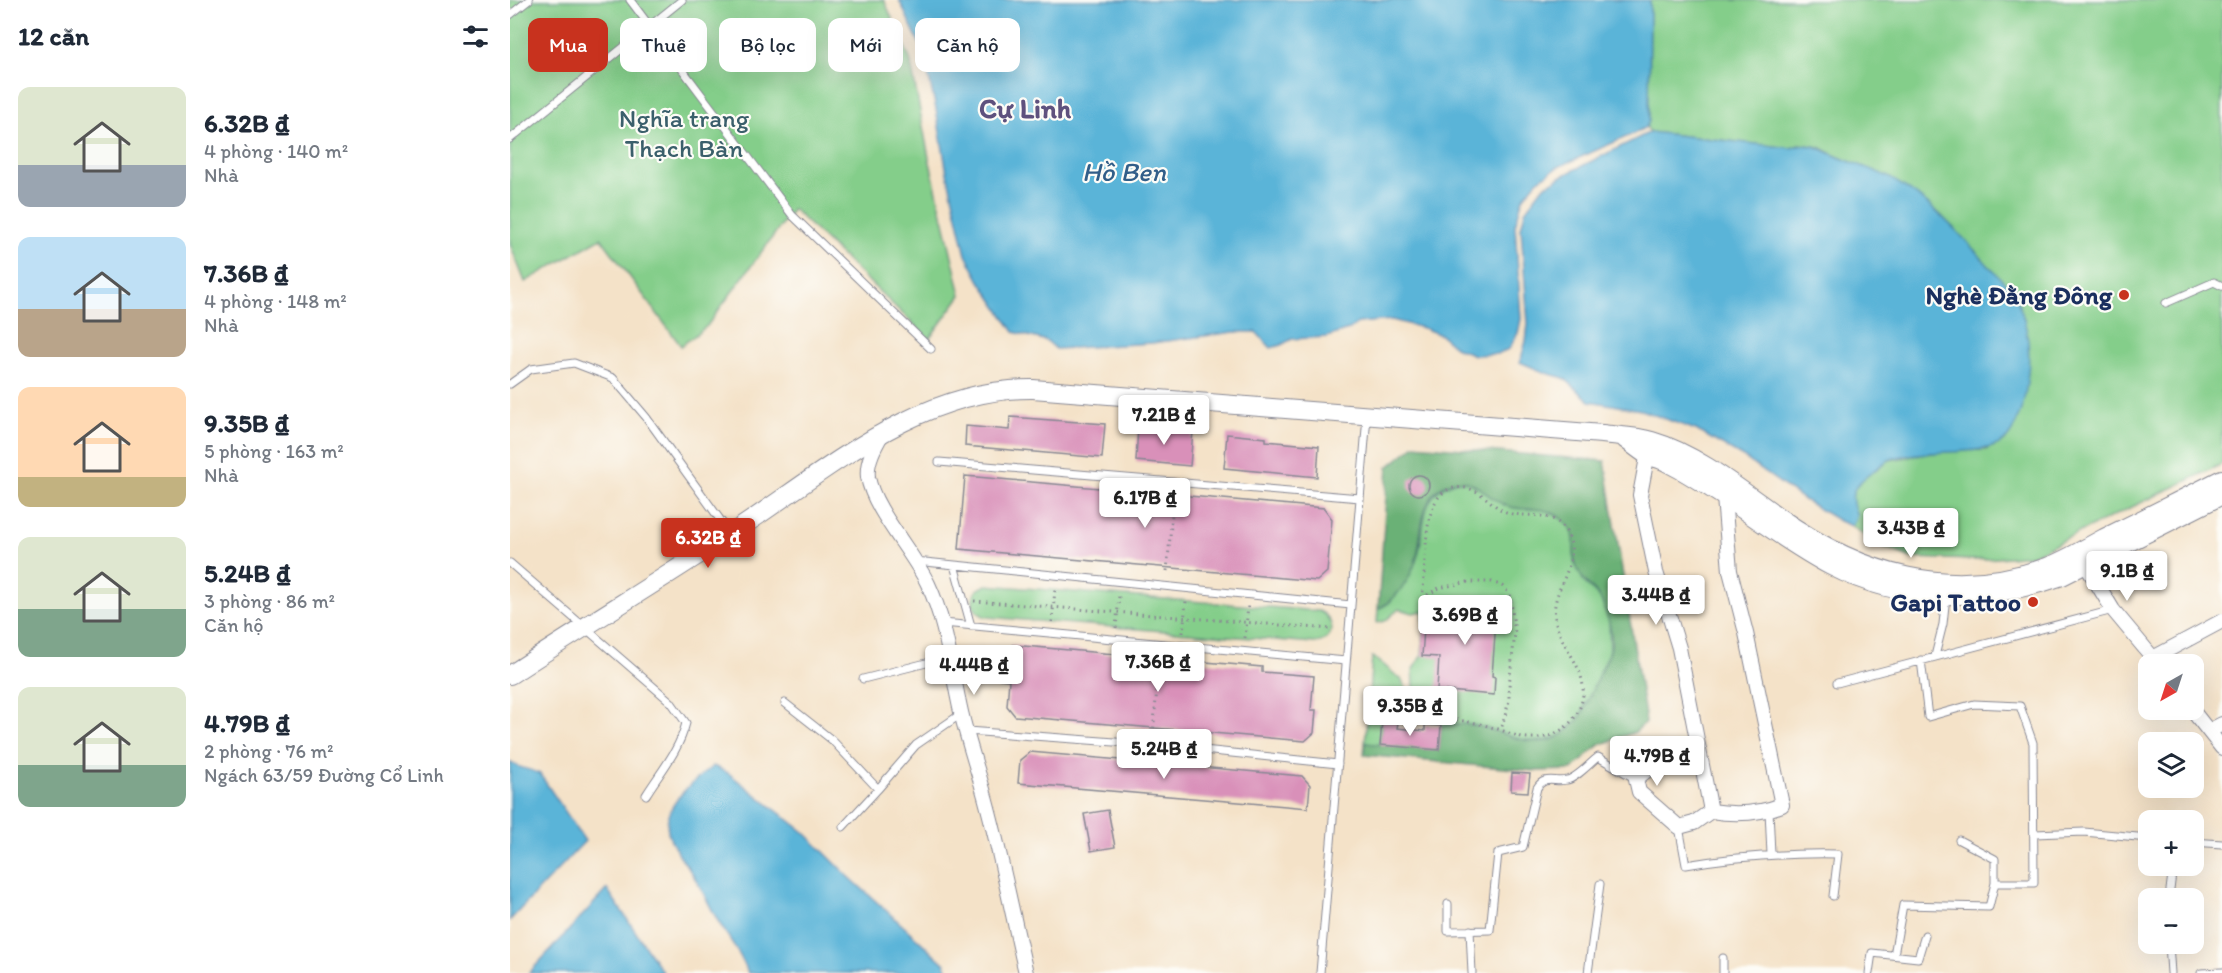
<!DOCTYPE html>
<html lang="vi">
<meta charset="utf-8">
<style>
:root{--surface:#fff;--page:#f6f6f7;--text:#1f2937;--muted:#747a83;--accent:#c8321e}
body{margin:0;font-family:Itim,sans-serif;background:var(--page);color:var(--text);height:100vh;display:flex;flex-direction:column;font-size:22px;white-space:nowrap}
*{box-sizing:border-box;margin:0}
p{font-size:20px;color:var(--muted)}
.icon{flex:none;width:33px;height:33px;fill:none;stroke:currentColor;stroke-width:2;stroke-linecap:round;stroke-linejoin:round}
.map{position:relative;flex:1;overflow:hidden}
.sheet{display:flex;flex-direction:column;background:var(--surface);width:510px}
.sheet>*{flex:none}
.guide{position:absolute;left:18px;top:18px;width:570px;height:54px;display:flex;gap:12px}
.needle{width:39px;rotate:219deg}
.fabs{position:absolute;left:1628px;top:654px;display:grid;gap:12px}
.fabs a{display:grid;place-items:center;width:66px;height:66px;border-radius:12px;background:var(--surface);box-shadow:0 6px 24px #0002;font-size:30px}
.price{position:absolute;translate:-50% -51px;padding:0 14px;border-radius:6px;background:#fff;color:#222;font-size:20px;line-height:39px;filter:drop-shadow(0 2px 3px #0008)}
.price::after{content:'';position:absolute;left:50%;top:36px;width:18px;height:14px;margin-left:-9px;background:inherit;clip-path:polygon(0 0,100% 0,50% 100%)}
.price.selected{background:var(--accent);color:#fff}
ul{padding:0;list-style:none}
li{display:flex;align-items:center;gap:18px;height:150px;padding:0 18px}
li span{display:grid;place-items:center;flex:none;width:168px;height:120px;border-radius:12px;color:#555}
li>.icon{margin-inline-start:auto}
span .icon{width:72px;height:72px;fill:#fffc;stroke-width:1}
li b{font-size:26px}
h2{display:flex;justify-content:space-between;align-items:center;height:72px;padding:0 18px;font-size:26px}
.pill{padding:0 21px;border-radius:12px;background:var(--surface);box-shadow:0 6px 24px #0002;font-size:21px;line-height:54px}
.pill.selected{background:var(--accent);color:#fff}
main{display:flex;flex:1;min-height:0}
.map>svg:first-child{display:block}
</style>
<main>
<section class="sheet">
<h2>12 căn<svg class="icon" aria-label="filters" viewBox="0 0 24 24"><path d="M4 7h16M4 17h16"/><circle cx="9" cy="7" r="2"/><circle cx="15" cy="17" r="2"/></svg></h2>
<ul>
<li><span style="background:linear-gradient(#dfe7d0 65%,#9aa5b1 0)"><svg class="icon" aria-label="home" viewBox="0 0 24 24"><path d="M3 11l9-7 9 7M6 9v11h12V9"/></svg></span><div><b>6.32B ₫</b><p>4 phòng · 140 m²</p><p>Nhà</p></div></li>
<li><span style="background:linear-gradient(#bfe0f5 60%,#b9a48a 0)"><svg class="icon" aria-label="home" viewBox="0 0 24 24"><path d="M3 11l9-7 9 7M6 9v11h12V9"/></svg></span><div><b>7.36B ₫</b><p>4 phòng · 148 m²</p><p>Nhà</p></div></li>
<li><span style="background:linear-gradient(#ffd9b3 75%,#c2b280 0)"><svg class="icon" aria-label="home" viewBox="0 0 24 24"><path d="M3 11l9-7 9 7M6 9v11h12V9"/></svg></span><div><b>9.35B ₫</b><p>5 phòng · 163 m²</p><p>Nhà</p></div></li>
<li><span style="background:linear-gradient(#dfe7d0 60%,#7fa58c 0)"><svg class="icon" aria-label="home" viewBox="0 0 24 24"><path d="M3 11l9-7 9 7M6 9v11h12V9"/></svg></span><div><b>5.24B ₫</b><p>3 phòng · 86 m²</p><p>Căn hộ</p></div></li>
<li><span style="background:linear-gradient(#dfe7d0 65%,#7fa58c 0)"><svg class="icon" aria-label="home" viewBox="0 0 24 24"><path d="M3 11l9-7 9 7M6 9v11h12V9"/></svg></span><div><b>4.79B ₫</b><p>2 phòng · 76 m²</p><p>Ngách 63/59 Đường Cổ Linh</p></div></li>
</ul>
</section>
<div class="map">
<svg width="1712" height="973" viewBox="0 0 1712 973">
<rect width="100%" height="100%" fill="#fdfcf7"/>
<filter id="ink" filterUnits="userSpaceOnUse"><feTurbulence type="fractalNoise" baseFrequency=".0167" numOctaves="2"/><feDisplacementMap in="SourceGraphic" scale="12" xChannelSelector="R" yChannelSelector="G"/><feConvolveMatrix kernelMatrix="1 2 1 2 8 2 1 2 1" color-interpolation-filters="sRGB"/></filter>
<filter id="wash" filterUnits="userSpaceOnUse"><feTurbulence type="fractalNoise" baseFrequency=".008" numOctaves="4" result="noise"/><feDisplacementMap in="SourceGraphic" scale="24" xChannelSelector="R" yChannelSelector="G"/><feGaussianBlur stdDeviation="1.35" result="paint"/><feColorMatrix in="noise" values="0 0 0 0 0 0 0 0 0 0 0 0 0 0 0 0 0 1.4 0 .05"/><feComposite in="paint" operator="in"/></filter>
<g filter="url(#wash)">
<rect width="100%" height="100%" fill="#f4e2c8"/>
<path fill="#84ce8a" stroke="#507e74" stroke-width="1.5" d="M0,0H374L400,59L419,158L451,295L419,339L283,209L197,326L171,346L91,238L15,282L0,244Z
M1140,0H1712V464L1522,555L1464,560L1402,558L1364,543L1342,526L1347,515L1341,502L1343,490L1353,479L1379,460L1435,451L1475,450L1495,441L1506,422L1512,406L1505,296L1463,249L1430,214L1380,178L1324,155L1310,147L1291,144L1281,148L1140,132L1136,127L1139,121Z
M947,481L962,482L982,497L1035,509L1054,520L1065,535L1064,561L1074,582L1091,599L1099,621L1100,650L1069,719L1051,736L1030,742L1009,739L963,725L943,724L931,726L932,716L909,703L904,686L903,669L912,655L914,630L913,611L903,613L889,609L875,621L867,623L868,609C871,607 877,605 880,602C885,597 904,565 907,558C918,525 905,495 947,481Z
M476,585L809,611C827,619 825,642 804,643L477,617C463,613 459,602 467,590Z
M862,657C870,660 882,673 891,679C907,703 887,704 885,722L872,721L870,745L855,743Z"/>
<path fill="#6bb176" stroke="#43706a" stroke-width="1.5" d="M905,445L1095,461L1136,722L1125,732L1089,745L1062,770L1025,771L854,755L855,743L929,750L931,726C941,724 952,723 962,725C991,729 1021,752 1050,736C1057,732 1066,723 1070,717C1076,708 1078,698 1083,688C1088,676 1096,663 1100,651C1104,636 1098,616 1092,602C1085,587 1069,582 1065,561C1061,544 1070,534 1053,520C1034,503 1017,513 997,506C973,498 962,469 933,486C910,499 912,534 907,556C902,578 887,599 868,609L878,467Z"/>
<path fill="#5ab4d8" stroke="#3a729b" stroke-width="1.5" d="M389,0H1140L1139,121L1136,127L1123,134L1048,167L1027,181L1013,198L1005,225L1011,319L1008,333L999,349L987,354L964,355L945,347L931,335L913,328L882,320L848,323L838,330L817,337L782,339L771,345L761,348L746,332H724L642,343L546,349L537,341L504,332L470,281L456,255L437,173L426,109L413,51Z
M1140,132L1281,148C1297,141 1309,148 1324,155C1341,163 1361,168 1378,177C1417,198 1448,231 1477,264C1486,274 1500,286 1506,298C1519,325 1521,353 1517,382C1515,399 1507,430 1494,441C1476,457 1407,448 1379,460C1371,464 1364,471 1357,476C1341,488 1339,497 1347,515L1342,526L1329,521L1294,500L1233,457L1186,430L1131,410L1080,401L1054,378L1036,373L1010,362L1016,341L1018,324L1011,228L1015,211L1033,187L1054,175Z
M0,762C8,768 20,769 30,774L75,841L0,920Z
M203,766L218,773L294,832L337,875L435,964L439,973H238C231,953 219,939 208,921C200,907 194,893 186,880C176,861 153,841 158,818C163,796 187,779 203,766Z
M97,889L153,973H19Z"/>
<g id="blocks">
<path fill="#d990b9" d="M500,417L595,424L592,458L455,446L456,426L499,430Z
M628,427L683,431L680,466L626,461Z
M717,434L756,438V441L809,446L807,477L714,468Z
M899 485a10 10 0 1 1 20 0a10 10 0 1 1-20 0Z
M455,476L814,508L822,519L817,572L807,581L449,549Z
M934,598L992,603L990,621H986L982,676L985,677L984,695L927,690L929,657L912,656L914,629L931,631Z
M502,645L752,667V672L804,676L801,710H806L804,733L795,741L505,716L497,706L499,680L490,679L493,653Z
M872,721L888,723L887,728L915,731V725L931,726L929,750L870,745Z
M520,752L792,776L800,785L798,808L508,783L510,760Z
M1002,773L1020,774L1018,792L1001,791Z
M598,810L605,847L581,851L574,814Z"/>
</g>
</g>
<g filter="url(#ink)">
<use href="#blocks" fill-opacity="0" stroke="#888893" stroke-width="1.5"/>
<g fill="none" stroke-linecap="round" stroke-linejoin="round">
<defs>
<path id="service" d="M120,0L282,215L421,349
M0,15L19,0
M0,139L172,0
M1656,303L1704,282L1712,286
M0,384L21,369L64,363L103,378L136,417L219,532
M429,462L850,498
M405,561L841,605
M0,563L161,702L176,723C169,751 151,771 136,795
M444,565L461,626
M433,623L836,661
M1425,656L1433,624L1436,596
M353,679L440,657
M1327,683L1603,610
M275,703L322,740L368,789L406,745L451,714
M457,731L645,745L828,764
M1259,810L1261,854
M333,827L368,789
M1169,827L1176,865C1230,856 1274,853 1328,854L1323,896
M1525,834L1574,832L1638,838
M1449,840L1485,859V883
M1683,842L1712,844
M1659,898L1663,866
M938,904V931L980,930L988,853L1013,847L1027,788C1034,775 1045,783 1057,780C1067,778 1080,763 1088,757L1126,779
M960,930L962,973
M1659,944L1661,973
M1384,955L1393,905L1479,907L1485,883H1524L1523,743L1510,706L1464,704L1418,717L1411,660
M810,973L857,416
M1078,973L1090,884
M1213,973V958
M1359,973L1362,953L1408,958L1415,935
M1691,973L1712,972"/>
<path id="minor" d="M372,434C365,446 356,462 358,477C363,509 403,552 418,584C437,624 441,669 451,712C458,742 469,773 477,804C492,860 503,917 516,973
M1139,447L1130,495L1146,572L1169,648L1201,811
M1571,557L1603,610L1648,664
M1643,658L1712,621
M1682,710L1712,748
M1699,731L1712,724
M1187,744L1159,753L1126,779L1129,792L1169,827L1184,823L1201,811C1225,815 1249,814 1272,805L1236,633L1220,571L1214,497L1217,491"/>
<path id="tertiary" d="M1115,439C1122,444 1129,450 1137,455C1144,458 1152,459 1158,463C1177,472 1195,485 1213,496C1249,520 1283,546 1321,566C1392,603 1477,603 1552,576L1712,495
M0,675C73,627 148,582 222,533C314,473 407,388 523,389L1092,434C1108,436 1126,436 1142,441C1187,454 1232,491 1270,518C1352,575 1439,601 1537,567C1557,560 1575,548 1594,538C1633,519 1673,499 1712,479"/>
</defs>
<use href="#service" stroke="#888893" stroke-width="9"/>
<use href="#minor" stroke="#888893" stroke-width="16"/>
<use href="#tertiary" stroke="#888893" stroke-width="20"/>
<path stroke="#888893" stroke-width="3" stroke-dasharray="1.5 4.5" stroke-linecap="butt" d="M657,571L664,492
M912,598L929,588L958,582H982L992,586L1000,594L1005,633L999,686V701L991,730
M464,601L821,629
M911,610C913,594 914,577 915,560C917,535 916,481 956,488C975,491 984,511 1003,514C1024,517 1047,511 1058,535C1072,564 1040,589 1045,618C1048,641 1067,658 1072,680C1079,712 1053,740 1020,738C1007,738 994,730 981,727C965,722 948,720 932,718
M542,622L545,590
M606,628L609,596
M673,633L676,601
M735,638L738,606
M643,734L650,654"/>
<use href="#service" stroke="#fff" stroke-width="7"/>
<use href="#minor" stroke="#fff" stroke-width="14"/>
<use href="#tertiary" stroke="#fff" stroke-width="18"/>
</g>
</g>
<g fill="#c8321e" stroke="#fdfcf7" stroke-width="2">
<circle cx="1614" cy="295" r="6"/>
<circle cx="1523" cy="602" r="6"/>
</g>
<g text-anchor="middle" stroke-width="4.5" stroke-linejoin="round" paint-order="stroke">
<g font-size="26" fill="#3a5f6b" stroke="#fdfcf7">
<text x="174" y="127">Nghĩa trang<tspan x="174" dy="30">Thạch Bàn</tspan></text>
</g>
<g font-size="26" font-weight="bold" fill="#1b2f5e" stroke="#fdfcf7" text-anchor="end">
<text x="1602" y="304">Nghè Đằng Đông</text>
<text x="1511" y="611">Gapi Tattoo</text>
</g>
<g font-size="27" font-style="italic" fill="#315e89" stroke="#fdfcf7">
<text x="614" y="181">Hồ Ben</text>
</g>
<g font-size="28" font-weight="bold" fill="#5e517e" stroke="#fdfcf7">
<text x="515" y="118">Cự Linh</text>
</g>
</g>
</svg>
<div class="fabs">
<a><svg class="needle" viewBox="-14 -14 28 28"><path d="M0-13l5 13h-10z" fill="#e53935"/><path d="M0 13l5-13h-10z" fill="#747a83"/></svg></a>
<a><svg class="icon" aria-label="layers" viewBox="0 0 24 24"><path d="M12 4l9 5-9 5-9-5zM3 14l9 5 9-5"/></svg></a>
<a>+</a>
<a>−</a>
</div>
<b class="price" style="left:654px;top:446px">7.21B ₫</b>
<b class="price" style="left:635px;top:529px">6.17B ₫</b>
<b class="price" style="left:1401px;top:559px">3.43B ₫</b>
<b class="price selected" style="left:198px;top:569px">6.32B ₫</b>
<b class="price" style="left:1617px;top:602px">9.1B ₫</b>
<b class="price" style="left:1146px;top:626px">3.44B ₫</b>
<b class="price" style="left:955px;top:646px">3.69B ₫</b>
<b class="price" style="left:648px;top:693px">7.36B ₫</b>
<b class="price" style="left:464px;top:696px">4.44B ₫</b>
<b class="price" style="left:900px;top:737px">9.35B ₫</b>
<b class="price" style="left:654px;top:780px">5.24B ₫</b>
<b class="price" style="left:1147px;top:787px">4.79B ₫</b>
<div class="guide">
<a class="pill selected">Mua</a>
<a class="pill">Thuê</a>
<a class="pill">Bộ lọc</a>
<a class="pill">Mới</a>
<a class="pill">Căn hộ</a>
</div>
</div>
</main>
